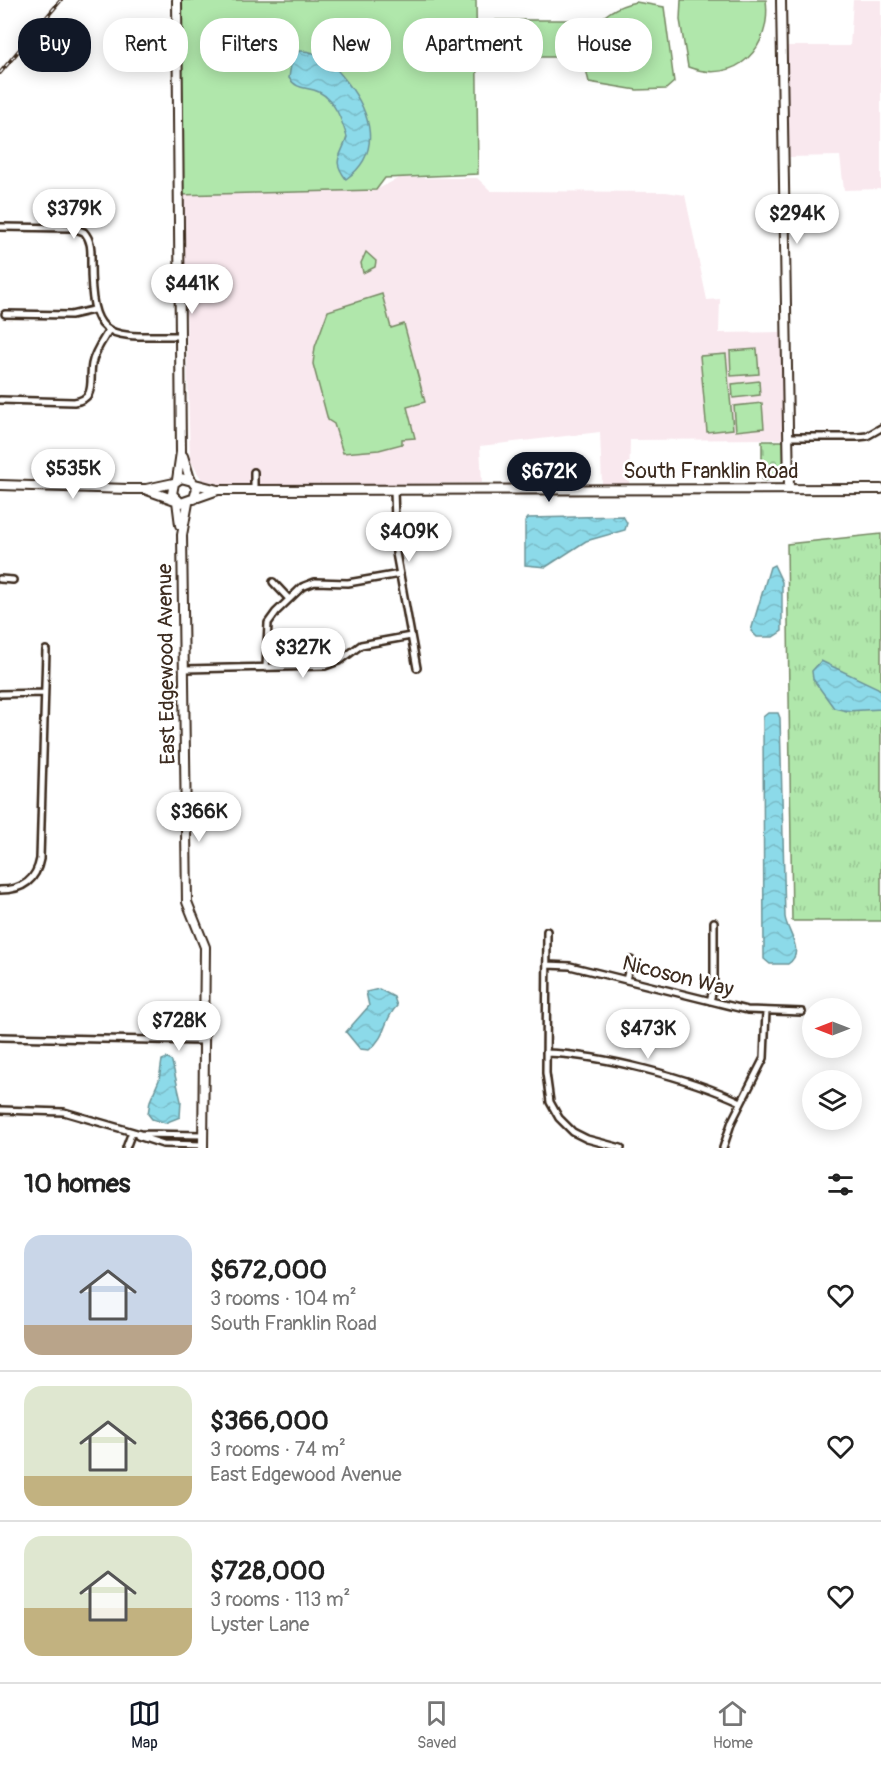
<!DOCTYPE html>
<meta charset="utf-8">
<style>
:root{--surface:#fff;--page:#f6f6f6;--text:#222;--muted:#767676;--line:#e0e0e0;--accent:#111827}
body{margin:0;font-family:Pangolin,sans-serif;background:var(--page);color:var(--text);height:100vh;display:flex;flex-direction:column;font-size:22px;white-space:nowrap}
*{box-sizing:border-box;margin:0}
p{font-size:20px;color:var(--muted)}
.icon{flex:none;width:33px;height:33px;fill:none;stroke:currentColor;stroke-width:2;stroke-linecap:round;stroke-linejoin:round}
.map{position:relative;height:1148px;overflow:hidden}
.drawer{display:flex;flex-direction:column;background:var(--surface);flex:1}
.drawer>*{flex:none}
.guide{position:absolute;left:18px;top:18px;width:846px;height:54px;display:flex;gap:12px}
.needle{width:39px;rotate:270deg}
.buttons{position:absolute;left:802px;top:998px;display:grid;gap:12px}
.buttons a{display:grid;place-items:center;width:60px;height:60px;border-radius:50%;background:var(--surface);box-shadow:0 3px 15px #0003;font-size:30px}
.price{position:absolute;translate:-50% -51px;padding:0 14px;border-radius:21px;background:#fff;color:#222;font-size:20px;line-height:39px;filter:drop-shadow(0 2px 3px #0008)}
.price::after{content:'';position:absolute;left:50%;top:36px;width:18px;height:14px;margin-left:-9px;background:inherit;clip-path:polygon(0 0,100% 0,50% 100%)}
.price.on{background:var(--accent);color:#fff}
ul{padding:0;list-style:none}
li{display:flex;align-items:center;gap:18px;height:150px;padding:0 24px}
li+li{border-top:2px solid var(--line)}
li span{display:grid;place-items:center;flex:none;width:168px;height:120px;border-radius:18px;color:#555}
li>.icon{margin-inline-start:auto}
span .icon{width:72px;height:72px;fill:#fffc;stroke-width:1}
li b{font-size:26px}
h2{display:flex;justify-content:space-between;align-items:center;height:72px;padding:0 24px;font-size:26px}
.pill{padding:0 21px;border-radius:24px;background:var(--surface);box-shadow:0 3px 15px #0003;font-size:21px;line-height:54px}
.pill.on{background:var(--accent);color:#fff}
.menu{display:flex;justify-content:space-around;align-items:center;height:84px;border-top:2px solid var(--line);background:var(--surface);font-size:16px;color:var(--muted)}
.menu a{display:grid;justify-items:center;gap:3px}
.menu .on{color:var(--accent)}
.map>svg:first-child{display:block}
</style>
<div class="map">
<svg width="881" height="1148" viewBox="0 0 881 1148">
<defs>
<pattern id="grass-tufts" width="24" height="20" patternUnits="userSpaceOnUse" patternTransform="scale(1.5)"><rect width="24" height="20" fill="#b0e7ab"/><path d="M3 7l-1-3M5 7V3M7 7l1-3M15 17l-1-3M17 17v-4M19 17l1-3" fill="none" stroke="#98c693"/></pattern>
<pattern id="cemetery-stones" width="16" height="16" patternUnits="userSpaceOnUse" patternTransform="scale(1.5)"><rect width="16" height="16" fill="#b0e7ab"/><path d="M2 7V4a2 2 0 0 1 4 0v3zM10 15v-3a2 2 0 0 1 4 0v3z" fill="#98c693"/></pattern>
<pattern id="water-waves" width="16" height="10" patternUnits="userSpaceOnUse" patternTransform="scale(1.5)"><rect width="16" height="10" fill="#8cdae9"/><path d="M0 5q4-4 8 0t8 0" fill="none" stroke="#7abbc7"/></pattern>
</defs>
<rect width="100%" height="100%" fill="#fff"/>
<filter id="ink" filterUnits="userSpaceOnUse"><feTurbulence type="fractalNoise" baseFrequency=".0167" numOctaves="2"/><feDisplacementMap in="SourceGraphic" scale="12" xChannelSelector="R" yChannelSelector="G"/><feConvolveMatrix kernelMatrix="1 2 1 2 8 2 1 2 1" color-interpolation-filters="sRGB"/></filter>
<g filter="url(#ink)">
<path fill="#f9e8ee" d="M853,0H881V189L844,190L840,156L786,157L784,46H850Z
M399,178H477L491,191L666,192L685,195L707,300L720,299L719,333L782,332L784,439L630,440L629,485H602L600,432L480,446L482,483L214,486L202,480L190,460L183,195L376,190Z"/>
<path fill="url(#grass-tufts)" stroke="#768864" stroke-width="1.5" d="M881,534V921H792L787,544Z"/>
<path fill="url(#cemetery-stones)" stroke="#768864" stroke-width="1.5" d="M762,441H784L785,470L778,477L765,481L762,479Z"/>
<path fill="#b0e7ab" stroke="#768864" stroke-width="1.5" d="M180,0H476L478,174L385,178L376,190L179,195Z
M681,0H766C772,48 737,85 688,67L680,20Z
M636,2L664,7L674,82L666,89L637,90L589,82C578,43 595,10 636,2Z
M496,20H576V57H496Z
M366,252L376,261L375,267L363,273L361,263Z
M382,294L391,328L404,324L425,402L407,407L415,438L402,439V444L379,450L343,453L334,424L328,420L313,364L315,347L328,311Z
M757,349L759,374L731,376L730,351Z
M726,354L733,429L707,432L700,356Z
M759,381L760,395L733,398L732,384Z
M762,403L764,428L736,431L734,406Z"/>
<path fill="url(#water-waves)" stroke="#6c9498" stroke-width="1.5" d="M299,51C322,50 334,65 347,82C371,113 383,153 346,179C331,159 341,158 347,137C342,121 335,100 319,92C307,86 298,91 289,78L292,58Z
M623,516L627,523L625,530L586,541L546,567L525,565V522L528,518Z
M774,565L782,582V631L773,637H757L751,631L753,624L770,567Z
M821,661L878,688L881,691V709L847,711L834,708L813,679L812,671Z
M768,713H778L780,718L785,917C787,932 806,952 788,964H770L764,959L763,717Z
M379,989L394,997L397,1006C382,1021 388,1035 369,1050L360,1049L346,1032L369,1006L366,992Z
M167,1058L172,1062L181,1101L180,1117L165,1123L152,1119L148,1114L150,1101L159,1080L162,1060Z"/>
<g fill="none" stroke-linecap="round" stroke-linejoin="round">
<defs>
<path id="street" d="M0,227L73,228L84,232C92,241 91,251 91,263C91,343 108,336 180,336
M5,314L71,315L93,310
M0,400L74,402C97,399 89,380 92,364C94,352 103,340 109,330
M788,437H858L867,436L881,428
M254,472V491
M394,490L396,553L417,668
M0,579L13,580
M273,582L289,599
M266,668L268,623L276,612L302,587L315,582L348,583L400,574
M185,669L325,666L341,660L361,645L411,636
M0,694L44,693
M0,890C22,890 36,881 40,859L46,650
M547,931L546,1073L550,1102L559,1118L573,1132L587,1139L621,1148
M547,965L570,966L747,1010L802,1012
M626,980L631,960
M710,1001L714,986V922
M0,1037L204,1041
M158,1038L167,1035L204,1034
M546,1053C603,1055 690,1078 741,1102
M0,1110L64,1112L140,1134L203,1135
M138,1136L163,1144L203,1145
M126,1148L132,1132
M723,1148L732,1121L764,1058L766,1011"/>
<path id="secondary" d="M177,0L181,452L177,480
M781,0L789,489
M183,456L190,479
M195,484L218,490L881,489
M0,485L128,489H146L174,483
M147,490L175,500
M194,499L197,488L192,481L181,478L174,483L172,494L181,503L218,490
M177,501L180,525
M188,503L182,535L187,902L205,947L203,1148"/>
</defs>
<use href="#street" stroke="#3b2a1e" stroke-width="10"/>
<use href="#secondary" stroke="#3b2a1e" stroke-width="12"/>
<use href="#street" stroke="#fff" stroke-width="5"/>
<use href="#secondary" stroke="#fff" stroke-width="8"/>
<defs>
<path id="rail" d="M0,73L61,0"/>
</defs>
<use href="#rail" stroke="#3b2a1e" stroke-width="4"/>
<use href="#rail" stroke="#fff" stroke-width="1.5" stroke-dasharray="4.5" stroke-linecap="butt"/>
</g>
</g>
<g text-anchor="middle" stroke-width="5" stroke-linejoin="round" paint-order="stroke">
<g font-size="21" fill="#3b2a1e" stroke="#fff">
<text x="711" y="478">South Franklin Road</text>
<text transform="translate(166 664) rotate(-91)" y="7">East Edgewood Avenue</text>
<text transform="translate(678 976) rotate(14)" y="7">Nicoson Way</text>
</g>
</g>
</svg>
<div class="buttons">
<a><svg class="needle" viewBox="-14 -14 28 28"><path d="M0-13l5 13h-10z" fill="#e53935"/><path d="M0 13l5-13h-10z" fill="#767676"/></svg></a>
<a><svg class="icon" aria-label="layers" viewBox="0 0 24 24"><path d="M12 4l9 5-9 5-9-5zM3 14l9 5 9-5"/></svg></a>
</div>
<b class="price" style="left:74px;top:240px">$379K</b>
<b class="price" style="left:797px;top:245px">$294K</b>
<b class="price" style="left:192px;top:315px">$441K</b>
<b class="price" style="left:73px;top:500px">$535K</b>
<b class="price on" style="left:549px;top:503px">$672K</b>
<b class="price" style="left:409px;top:563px">$409K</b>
<b class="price" style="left:303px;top:679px">$327K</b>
<b class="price" style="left:199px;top:843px">$366K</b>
<b class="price" style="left:179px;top:1052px">$728K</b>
<b class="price" style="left:648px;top:1060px">$473K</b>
<div class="guide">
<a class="pill on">Buy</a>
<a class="pill">Rent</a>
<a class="pill">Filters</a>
<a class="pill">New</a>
<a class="pill">Apartment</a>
<a class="pill">House</a>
</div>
</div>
<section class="drawer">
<h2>10 homes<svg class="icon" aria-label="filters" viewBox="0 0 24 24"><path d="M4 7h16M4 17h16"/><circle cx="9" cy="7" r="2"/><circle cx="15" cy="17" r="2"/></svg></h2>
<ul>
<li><span style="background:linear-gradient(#c9d6e8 75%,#b9a48a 0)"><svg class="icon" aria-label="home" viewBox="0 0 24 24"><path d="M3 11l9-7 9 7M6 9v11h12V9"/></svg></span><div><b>$672,000</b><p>3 rooms · 104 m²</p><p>South Franklin Road</p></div><svg class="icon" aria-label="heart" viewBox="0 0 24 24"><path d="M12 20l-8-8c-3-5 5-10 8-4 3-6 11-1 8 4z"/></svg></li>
<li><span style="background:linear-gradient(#dfe7d0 75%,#c2b280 0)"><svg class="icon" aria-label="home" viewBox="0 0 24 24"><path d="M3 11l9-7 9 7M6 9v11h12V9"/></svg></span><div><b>$366,000</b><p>3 rooms · 74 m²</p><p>East Edgewood Avenue</p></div><svg class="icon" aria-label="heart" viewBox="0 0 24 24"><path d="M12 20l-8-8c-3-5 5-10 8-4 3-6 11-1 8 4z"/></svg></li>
<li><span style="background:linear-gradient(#dfe7d0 60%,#c2b280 0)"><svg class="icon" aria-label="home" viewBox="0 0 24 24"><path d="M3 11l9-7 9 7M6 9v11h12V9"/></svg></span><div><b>$728,000</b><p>3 rooms · 113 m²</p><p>Lyster Lane</p></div><svg class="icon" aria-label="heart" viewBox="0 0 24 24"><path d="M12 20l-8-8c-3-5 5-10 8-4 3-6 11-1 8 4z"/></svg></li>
</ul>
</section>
<nav class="menu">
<a class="on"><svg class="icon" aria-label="map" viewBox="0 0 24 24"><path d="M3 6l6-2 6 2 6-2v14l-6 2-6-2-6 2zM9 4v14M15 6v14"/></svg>Map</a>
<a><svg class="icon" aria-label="saved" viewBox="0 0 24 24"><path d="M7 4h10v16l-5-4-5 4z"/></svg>Saved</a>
<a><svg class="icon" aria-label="home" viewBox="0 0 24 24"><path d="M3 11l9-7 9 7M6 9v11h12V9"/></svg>Home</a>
</nav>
